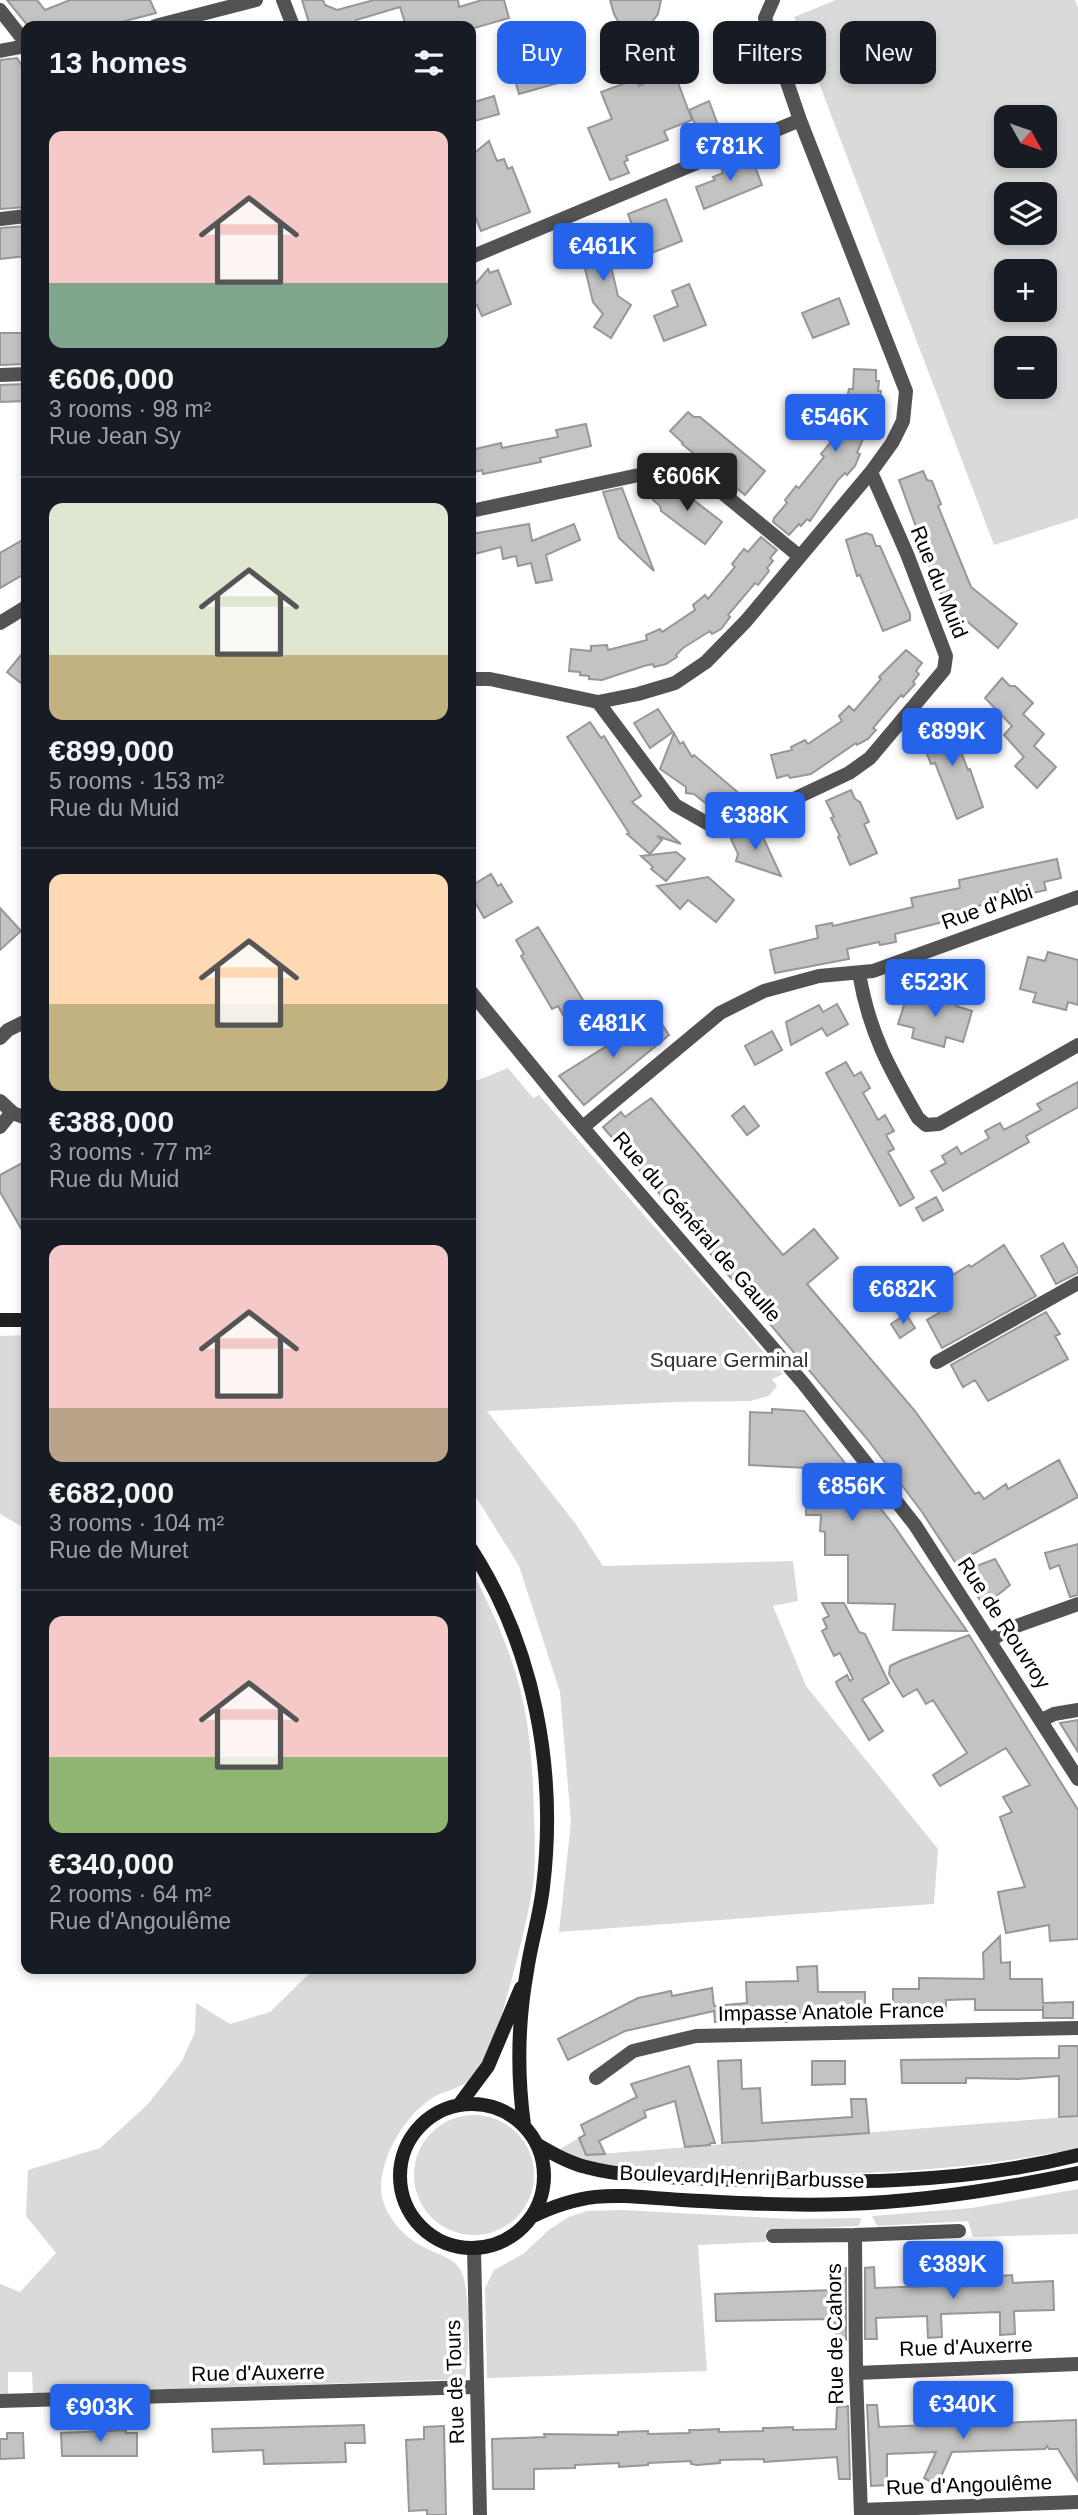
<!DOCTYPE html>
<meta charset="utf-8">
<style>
:root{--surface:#171b24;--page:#242831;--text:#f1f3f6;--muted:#9ea1a6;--line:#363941;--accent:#2563eb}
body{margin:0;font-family:Arial,sans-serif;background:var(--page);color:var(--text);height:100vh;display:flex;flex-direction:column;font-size:26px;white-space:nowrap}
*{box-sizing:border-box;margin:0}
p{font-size:23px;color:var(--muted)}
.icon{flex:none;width:38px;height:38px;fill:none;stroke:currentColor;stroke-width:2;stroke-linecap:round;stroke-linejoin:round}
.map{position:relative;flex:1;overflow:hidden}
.side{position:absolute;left:21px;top:21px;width:455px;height:1953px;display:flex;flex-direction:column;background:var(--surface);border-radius:14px;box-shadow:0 4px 10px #0003}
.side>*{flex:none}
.guide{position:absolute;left:497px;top:21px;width:476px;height:63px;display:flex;gap:14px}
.needle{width:46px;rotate:130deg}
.fabs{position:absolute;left:994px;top:105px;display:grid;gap:14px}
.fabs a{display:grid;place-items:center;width:63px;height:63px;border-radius:14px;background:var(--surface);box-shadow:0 4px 10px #0003;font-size:35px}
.price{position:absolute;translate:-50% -60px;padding:0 16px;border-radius:7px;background:var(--accent);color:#fff;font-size:23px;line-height:46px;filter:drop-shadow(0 2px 4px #0008)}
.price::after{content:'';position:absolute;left:50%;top:42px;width:21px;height:16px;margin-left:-10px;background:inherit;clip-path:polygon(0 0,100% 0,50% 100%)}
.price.current{background:#222;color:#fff}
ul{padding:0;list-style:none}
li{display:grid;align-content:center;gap:14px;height:371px;padding:0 28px}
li+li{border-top:2px solid var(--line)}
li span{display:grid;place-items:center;height:217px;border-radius:14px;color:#555}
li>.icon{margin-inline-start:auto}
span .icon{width:126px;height:126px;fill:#fffc;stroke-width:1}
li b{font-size:30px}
h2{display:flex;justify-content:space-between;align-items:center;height:84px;padding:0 28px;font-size:30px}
.pill{padding:0 24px;border-radius:14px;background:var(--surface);box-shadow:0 4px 10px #0003;font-size:24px;line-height:63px}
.pill.current{background:var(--accent);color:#fff}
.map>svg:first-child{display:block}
</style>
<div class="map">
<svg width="1078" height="2515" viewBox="0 0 1078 2515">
<rect width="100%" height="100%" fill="#fff"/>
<path fill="#dadada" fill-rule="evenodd" d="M836,0H1075L1078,8V518L994,545L794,17ZM1006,117H1045V156H1006ZM1006,194H1045V233H1006ZM1006,271H1045V310H1006ZM1006,348H1045V387H1006Z
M508,1068L533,1098L539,1095L783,1374L772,1379L777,1386L769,1396L750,1401L675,1402L487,1411L575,1523L603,1566L793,1561L798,1601L773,1606L806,1686L938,1849L934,1904L559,1932L571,1822L560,1692L519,1566L471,1489V1083Z
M26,1335V1529L0,1514V1336Z
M471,1569C488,1602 504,1635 515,1671C530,1718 533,1768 534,1817C535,1839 536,1863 533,1885C528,1916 520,1948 512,1978C503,2010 494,2049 473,2076C463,2089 445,2090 432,2098C405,2116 382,2154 381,2187C381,2213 403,2237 425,2248C435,2253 450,2257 458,2266C472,2281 469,2358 465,2379L33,2394L32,2372H8V2395H0V2284L20,2292L56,2253L26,2216L28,2170L100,2148L148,2104L182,2061L195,2032L196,2003L230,2024L270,2012L314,1969H471Z
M414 2175a60 60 0 1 1 120 0a60 60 0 1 1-120 0Z
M1078,2116V2148C953,2174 828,2178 701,2172C655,2170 600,2172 560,2149L579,2138L587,2155Z
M1078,2189V2234L973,2237L968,2221L877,2226L872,2216L972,2208Z
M621,2210L792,2219L861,2218L859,2226L766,2230V2242L698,2245L707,2371L487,2378L485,2288L494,2270L523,2254L550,2229L569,2217L587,2211Z"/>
<path fill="#c3c3c3" stroke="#979797" stroke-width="2" d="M7,0H37L45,10L70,0H150L156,13L106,26H28Z
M302,0H323L325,5L337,10L374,0H458L459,7L482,0H504L509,18L471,29V26H406L400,7L356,20L357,22L343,26H310Z
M610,0H661L658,14L652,22L636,29L626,27L618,21L614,14Z
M17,58L26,72V207L0,209V60Z
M567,59L572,79L519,94L515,80L526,77L524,71Z
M674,72L692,120L664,131L668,140L626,156L628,160L624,162L629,173L610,180L588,128L612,119L601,92L636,79L639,86Z
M494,96L499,114L471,122V103Z
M709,101L722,136L703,143L689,110Z
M489,141L497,161L504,159L508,169L512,167L530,212L481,231L471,206V156Z
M751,156L762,185L704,209L696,187L715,180L713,177L723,173L721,168Z
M666,199L682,241L644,256L628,214Z
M26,226V256L0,259V228Z
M602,229L618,296L631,305L611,338L594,327L603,314L593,302L581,252V248L587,241L585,233Z
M488,269L490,273L498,270L511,304L482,316L477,305L471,308V289Z
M689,284L706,325L664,341L654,316L678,306L672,291Z
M839,298L849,324L813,338L802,313Z
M0,333H26V364L0,365Z
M854,369L876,370V381H879L878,391H881L880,406L876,416L873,415L857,453L860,454L855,466L847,475L845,473L838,480L810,521L807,519L801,526L799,524L789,535L773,522L774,518L787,503L785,500L796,486L799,488L824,457L821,454L831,442L834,443L848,406L845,405L849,389H853Z
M26,384V401L0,402V385Z
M688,412L694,417H700L765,471L745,495L682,444L683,443L670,431Z
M586,424L591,446L540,458L541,462L483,474L482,470L471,473V450L501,443L502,448L558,437L556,430Z
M923,471L927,480L932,481L941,504L938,506L971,587L1017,624L998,648L948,605L946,606L917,536L919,535L899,480Z
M669,481L722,522L705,544L661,511L660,506L653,500Z
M622,488L635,522L654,571L619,538L603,492Z
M529,524L532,541L574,524L580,540L546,555L552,580L536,583L531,563L518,566L516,556L503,559L501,547L471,555V534Z
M866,533L872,535L876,546H880L910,614V620L883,631L860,575L857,576L846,540Z
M761,537L777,550L770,558L773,561L767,568L769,571L758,585L755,583L728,615L730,617L721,629L712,634L710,631L683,648L676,655L677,657L666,664L654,667L653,664L644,666L602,680L589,679V676L580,675V672L569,671L571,649L591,651V646L607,645L608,650L647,640L646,635L660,629L662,632L695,610L693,605L705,595L708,599L735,567L732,564L744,549L748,552Z
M26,538V573L0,588V553Z
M26,649V687L7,672Z
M906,650L922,663L916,671L919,674L913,682L915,684L903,697L901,695L873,728L876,730L868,739L857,745L856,743L811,774L790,778L788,775L777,778L771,755L792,750L791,747L805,740L808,744L842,721L839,716L849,706L854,711L881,679L879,677Z
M1002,678L1010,686H1015L1033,703L1023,714L1044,734L1034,746L1056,767L1037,788L1015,766L1024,757L1004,735L1012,726L985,698Z
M658,709L673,732L650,748L634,723Z
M942,719L947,722L952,735L954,734L968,770L970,769L983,807L957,819L935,763L931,764L922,742L925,738L921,728Z
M590,722L601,738L604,736L641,796L632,802L681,844L657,836L662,840L650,854L627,834L629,833L567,737Z
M674,733L680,744L683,742L692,757L694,755L741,795L726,813H710L709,806L694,794L686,793V787L660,769Z
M851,790L855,799L860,802L869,822L864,824L877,853L850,865L838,837L840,836L831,818L834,817L826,801Z
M755,828L759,836L762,835L781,876L736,861L738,854L731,839Z
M676,852L685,859L666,881L651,869L653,867L641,856Z
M1057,859L1061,878L1044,882L1046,890L1029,894L1028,886L995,893L997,902L949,912L951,920L895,934L896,942L880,945L879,942L847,949L849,959L775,973L770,950L818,938L816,926L832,923L833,926L913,907L911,898L960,888L959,880Z
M491,874L498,886L501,884L512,902L484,918L471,895V886Z
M708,877L734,900L716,922L688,900L680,909L657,886Z
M0,908L21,931L0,950Z
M538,927L589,1010L567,1022L558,1006L552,1009L521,956L524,954L516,940Z
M1048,952L1078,960V1005L1068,1002L1066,1010L1033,1002L1036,993L1020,989L1028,957L1045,961Z
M908,993L939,1002L941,994L958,999L956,1006L972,1011L963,1042L946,1037L944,1047L912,1038L914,1028L898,1024Z
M837,1004L848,1024L827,1036L822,1028L791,1045L786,1022L819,1005L823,1012Z
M656,1015L669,1035L584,1105L559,1076Z
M772,1031L782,1050L755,1065L745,1046Z
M846,1062L854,1076L861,1072L870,1088L863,1093L870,1105L878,1120L885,1115L894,1131L886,1135L894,1149L888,1152L914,1198L900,1206L826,1073Z
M1078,1082V1107L1026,1136L1029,1142L943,1191L931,1171L946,1163L942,1156L957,1147L961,1154L989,1138L985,1131L1000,1123L1004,1130L1041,1110L1037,1104Z
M651,1098L783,1255L814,1229L838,1258L807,1284L915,1411L975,1494L979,1492L984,1499L1006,1484L1008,1489L1059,1460L1078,1497L969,1556L974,1567L995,1559L1010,1585L984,1606L922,1512L868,1440L603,1127L621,1112L625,1117Z
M744,1106L759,1126L747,1135L732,1116Z
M26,1161V1237L0,1192V1175Z
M936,1197L943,1210L923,1221L916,1208Z
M1063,1243L1078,1269V1273L1056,1284L1041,1256Z
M1004,1245L1036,1296L942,1348L927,1320L939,1313L926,1291L969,1265L971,1267Z
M1046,1312L1060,1334L1055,1336L1068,1359L988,1401L975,1380L963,1387L951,1365Z
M906,1314L915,1328L900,1338L891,1324Z
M772,1409L804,1411L892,1523L967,1631L893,1630L895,1604L848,1603V1555H825V1532L820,1531L821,1515H806L807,1468L749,1465L750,1412L772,1413Z
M1078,1544V1595L1070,1597L1059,1565L1050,1569L1045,1553Z
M822,1603H844L859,1632L865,1634L889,1683L862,1699L883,1731L869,1740L838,1687L836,1682L847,1675L850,1681L853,1679L840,1653L834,1656L822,1631L827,1628L823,1619L829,1616Z
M969,1635L1078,1810V1939L1050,1941L1049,1925L1006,1933L998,1892L1025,1887L1000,1817L1012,1812L1003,1797L1030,1785L1006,1748L940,1786L933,1775L967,1753L933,1700L926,1704L917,1689L903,1697L889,1674L890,1666L902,1660Z
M1078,1720V1752L1060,1723Z
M1000,1936L1001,1963L1010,1962V1979H1042L1043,2003L1073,2002V2018H1043V2005V2010H975V1999L946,2000V2012H893V1989H919V1978L984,1979L983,1953Z
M817,1966L818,1992H865V2012L792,2013V2022H715L714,2011L625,2031L568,2060L558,2039L638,1998L671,1991L672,1996L712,1988L714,2006L747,2003L746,1982L798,1981L797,1967Z
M1059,2046H1078V2116L1059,2117V2076L1018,2079L966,2078V2083H902L901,2060L1059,2058Z
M741,2060L742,2089L760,2088L762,2123L852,2117L851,2099H866L869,2133L722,2143L718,2061Z
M812,2061H845V2084L812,2085Z
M689,2066L715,2143H710V2145L685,2147L675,2101L644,2111L646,2117L599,2141L605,2154L586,2155L579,2138L585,2135L581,2125L637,2097L631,2084Z
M940,2262L942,2285L1000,2284V2276L1012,2275L1013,2283L1053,2281L1054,2310L1014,2311L1015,2334L1000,2335V2312L941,2314L942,2337L928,2338L927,2316L876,2318L877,2339H865V2268L874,2267L875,2288L928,2286L925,2263Z
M835,2268H846V2340L837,2341L834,2319L716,2321L715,2294L834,2290Z
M944,2403L945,2425L1076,2420L1077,2480L1058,2449H1049L1047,2446L1045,2449L952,2452L937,2485L924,2478L936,2452L887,2454V2485L871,2486L867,2405H877L879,2427L930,2425L929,2404Z
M848,2406L850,2479H839L837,2457L764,2462V2459L720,2460V2463L697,2465L691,2464V2461L648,2463V2465L619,2467V2463L575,2465V2468L534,2469V2489H493L492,2439L545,2437L544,2434L618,2435V2432L648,2431V2434L690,2433L689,2430H698L719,2429V2432L763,2431V2428H769L793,2427V2430L836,2429L837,2407Z
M364,2425L365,2443H345L346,2462L264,2464L263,2450L213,2452L212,2429Z
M444,2426L446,2515H427V2510L409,2511L406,2440L424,2439V2427Z
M126,2430V2433H137V2456H62L61,2433Z
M7,2433H23L24,2458L0,2459V2439H7Z"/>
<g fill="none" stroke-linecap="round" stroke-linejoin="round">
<path stroke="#535353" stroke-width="14" d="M283,0L293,26
M155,26L256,0
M0,51L26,46
M0,219L26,216
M471,257L800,120
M0,375L26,374
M471,511L662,470L686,472L708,481L799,556
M0,623L26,607
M471,679H490L598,702L638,694L675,683L706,662L746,621L871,472L892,443L903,421L906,391L800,120L765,18L773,0
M598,702L675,805L719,830L741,824L849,773L870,758L944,670L946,656L907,554L871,472
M859,973C869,1032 889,1068 918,1118L926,1125L939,1124L1078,1045
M0,1038L8,1030L26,1021
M0,1101L13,1113L26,1118
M0,1127L12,1112
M583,1127L720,1013L764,991L819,976L873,971L1078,897
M937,1362L1078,1283
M991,1640L1008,1629L1078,1604
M1042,1720L1054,1714L1078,1710
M596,2078L633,2051L696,2036L1078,2028
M855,2235L959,2231
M773,2236L855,2235L856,2373L861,2515
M474,2248L480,2515
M856,2373L1078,2364
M0,2401L476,2387
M861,2510L1078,2502"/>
<path stroke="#535353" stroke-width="14" d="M0,10L26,43
M471,992L566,1108L803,1383L915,1525L1078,1779"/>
<path stroke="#202020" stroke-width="14" d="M0,1320H26
M471,1549C535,1648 557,1771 543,1887C540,1915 531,1943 527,1971C518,2021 517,2074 524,2125
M400 2176a72 72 0 1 1 144 0a72 72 0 1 1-144 0Z
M459,2105L488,2066L521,1988
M538,2145C553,2154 569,2163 586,2167C627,2178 671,2177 713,2179C834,2184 959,2185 1078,2155
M531,2217C591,2188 619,2196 682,2200C736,2203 792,2206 846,2204C924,2202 1002,2189 1078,2173"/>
</g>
<g text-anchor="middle" stroke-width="7" stroke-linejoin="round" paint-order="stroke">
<g font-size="21" fill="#000" stroke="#fff">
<text transform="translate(939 582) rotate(68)" y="7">Rue du Muid</text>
<text transform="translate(987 907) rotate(-20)" y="7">Rue d'Albi</text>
<text transform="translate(697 1227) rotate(49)" y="7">Rue du Général de Gaulle</text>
<text transform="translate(1004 1623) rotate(57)" y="7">Rue de Rouvroy</text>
<text transform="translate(831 2012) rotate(-1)" y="7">Impasse Anatole France</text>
<text transform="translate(742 2177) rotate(2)" y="7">Boulevard Henri Barbusse</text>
<text transform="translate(835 2334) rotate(-91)" y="7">Rue de Cahors</text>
<text transform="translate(966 2347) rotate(-2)" y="7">Rue d'Auxerre</text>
<text transform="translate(258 2373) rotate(-1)" y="7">Rue d'Auxerre</text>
<text transform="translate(455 2382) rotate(-92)" y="7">Rue de Tours</text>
<text transform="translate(969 2485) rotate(-2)" y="7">Rue d'Angoulême</text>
</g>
<g font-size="21" fill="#313131" stroke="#fff">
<text x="729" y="1367">Square Germinal</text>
</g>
</g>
</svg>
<div class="fabs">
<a><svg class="needle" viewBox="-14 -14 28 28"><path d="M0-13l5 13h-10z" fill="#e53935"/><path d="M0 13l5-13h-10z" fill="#9ea1a6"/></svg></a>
<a><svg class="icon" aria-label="layers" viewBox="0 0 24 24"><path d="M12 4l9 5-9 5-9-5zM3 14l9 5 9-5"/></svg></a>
<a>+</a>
<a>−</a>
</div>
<b class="price" style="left:730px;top:183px">€781K</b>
<b class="price" style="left:603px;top:283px">€461K</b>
<b class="price" style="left:835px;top:454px">€546K</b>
<b class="price current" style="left:687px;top:513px">€606K</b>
<b class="price" style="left:952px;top:768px">€899K</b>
<b class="price" style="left:755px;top:852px">€388K</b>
<b class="price" style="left:935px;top:1019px">€523K</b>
<b class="price" style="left:613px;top:1060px">€481K</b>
<b class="price" style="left:903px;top:1326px">€682K</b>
<b class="price" style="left:852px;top:1523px">€856K</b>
<b class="price" style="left:953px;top:2301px">€389K</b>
<b class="price" style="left:963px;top:2441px">€340K</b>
<b class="price" style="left:100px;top:2444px">€903K</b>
<div class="guide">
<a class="pill current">Buy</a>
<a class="pill">Rent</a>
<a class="pill">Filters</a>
<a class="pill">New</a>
</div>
<section class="side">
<h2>13 homes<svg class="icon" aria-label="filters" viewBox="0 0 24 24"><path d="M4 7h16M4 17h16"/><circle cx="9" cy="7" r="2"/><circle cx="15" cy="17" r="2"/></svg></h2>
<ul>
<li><span style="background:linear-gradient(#f6c9c9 70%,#7fa58c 0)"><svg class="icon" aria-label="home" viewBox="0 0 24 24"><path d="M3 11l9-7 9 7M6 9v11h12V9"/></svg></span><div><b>€606,000</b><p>3 rooms · 98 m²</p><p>Rue Jean Sy</p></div></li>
<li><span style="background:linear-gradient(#dfe7d0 70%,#c2b280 0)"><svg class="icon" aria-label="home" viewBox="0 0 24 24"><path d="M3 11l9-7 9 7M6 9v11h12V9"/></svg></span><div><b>€899,000</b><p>5 rooms · 153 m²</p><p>Rue du Muid</p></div></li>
<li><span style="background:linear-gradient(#ffd9b3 60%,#c2b280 0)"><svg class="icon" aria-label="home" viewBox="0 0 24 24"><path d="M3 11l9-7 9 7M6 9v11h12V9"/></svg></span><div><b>€388,000</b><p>3 rooms · 77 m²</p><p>Rue du Muid</p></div></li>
<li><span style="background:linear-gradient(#f6c9c9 75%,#b9a48a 0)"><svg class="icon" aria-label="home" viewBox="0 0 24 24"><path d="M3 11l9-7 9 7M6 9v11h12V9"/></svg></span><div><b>€682,000</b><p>3 rooms · 104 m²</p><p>Rue de Muret</p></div></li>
<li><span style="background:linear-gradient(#f6c9c9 65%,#8fb573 0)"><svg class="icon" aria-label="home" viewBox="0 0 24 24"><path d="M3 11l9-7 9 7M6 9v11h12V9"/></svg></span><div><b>€340,000</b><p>2 rooms · 64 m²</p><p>Rue d'Angoulême</p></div></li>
</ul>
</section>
</div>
